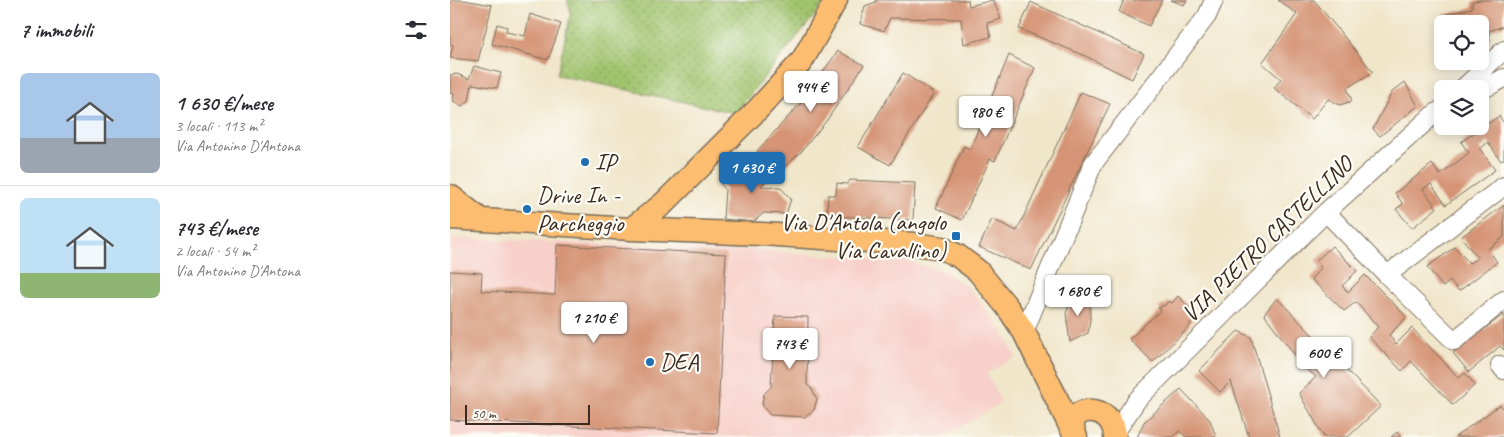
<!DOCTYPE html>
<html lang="it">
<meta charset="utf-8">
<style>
:root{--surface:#fff;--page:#f2f2f3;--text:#2b2b33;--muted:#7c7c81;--line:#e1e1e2;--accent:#1f6fb2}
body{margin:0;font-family:Caveat,sans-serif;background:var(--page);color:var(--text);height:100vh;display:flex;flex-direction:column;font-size:19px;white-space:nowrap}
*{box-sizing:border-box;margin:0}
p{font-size:16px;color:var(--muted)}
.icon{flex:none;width:28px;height:28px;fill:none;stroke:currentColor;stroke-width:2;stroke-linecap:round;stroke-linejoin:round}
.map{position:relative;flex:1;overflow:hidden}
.side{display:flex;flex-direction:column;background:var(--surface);width:450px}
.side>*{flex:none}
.fabs{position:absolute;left:984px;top:15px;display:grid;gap:10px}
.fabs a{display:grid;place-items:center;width:55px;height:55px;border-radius:8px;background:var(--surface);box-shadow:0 2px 12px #0003;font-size:25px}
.scale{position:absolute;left:15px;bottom:12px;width:125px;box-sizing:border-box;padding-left:5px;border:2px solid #3b2a1e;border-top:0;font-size:14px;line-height:18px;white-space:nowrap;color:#3b2a1e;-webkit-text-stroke:4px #fdfcf7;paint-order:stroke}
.price{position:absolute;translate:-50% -42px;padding:0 11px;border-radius:5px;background:#fff;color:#222;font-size:16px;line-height:32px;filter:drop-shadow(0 1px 2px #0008)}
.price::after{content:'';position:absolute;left:50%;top:30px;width:15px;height:11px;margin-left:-8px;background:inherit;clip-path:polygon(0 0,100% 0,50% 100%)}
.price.on{background:var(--accent);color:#fff}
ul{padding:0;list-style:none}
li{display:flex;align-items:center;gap:15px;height:125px;padding:0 20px}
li+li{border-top:1px solid var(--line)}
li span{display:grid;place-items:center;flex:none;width:140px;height:100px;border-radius:8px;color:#555}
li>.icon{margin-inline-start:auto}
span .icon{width:60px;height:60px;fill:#fffc;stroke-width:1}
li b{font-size:21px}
h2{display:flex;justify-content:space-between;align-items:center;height:60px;padding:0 20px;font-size:21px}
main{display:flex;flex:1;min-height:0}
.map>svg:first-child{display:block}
</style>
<main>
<section class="side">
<h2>7 immobili<svg class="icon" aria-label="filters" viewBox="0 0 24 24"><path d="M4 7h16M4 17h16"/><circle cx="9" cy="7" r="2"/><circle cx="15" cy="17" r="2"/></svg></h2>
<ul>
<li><span style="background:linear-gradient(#a9c7e8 65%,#9aa5b1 0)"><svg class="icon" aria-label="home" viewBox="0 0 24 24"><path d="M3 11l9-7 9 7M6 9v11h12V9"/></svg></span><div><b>1 630 €/mese</b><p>3 locali · 113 m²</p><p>Via Antonino D'Antona</p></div></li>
<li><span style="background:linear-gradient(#bfe0f5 75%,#8fb573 0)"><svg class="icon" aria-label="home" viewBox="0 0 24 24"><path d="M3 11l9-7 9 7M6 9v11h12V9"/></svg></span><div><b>743 €/mese</b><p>2 locali · 54 m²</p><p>Via Antonino D'Antona</p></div></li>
</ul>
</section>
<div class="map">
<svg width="1054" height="437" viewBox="0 0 1054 437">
<defs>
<pattern id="grass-dots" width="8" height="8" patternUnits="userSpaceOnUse" patternTransform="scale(1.25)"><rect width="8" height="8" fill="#a0c46e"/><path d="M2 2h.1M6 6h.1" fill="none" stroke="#849f5a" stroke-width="1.8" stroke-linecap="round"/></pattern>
</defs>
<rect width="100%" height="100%" fill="#fdfcf7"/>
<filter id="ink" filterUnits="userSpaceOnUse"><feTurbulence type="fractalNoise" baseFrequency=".02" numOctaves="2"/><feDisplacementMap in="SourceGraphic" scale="10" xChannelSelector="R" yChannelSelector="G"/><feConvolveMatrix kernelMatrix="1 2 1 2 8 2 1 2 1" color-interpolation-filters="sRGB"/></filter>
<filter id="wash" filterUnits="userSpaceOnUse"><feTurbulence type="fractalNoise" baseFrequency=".0096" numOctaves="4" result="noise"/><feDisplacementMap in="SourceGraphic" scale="20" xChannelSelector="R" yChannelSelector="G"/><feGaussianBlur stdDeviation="1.12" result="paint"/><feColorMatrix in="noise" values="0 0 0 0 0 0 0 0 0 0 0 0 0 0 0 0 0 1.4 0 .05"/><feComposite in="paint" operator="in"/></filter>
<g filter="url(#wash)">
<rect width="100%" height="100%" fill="#f0e6ca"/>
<path fill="#f7d0c9" d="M0,238L298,250L458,261L494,272L519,288L552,331L566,357L537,373L551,403L493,437H0Z"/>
<path fill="url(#grass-dots)" stroke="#6e7746" d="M117,0H377L285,113L107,75L120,16V8Z"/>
<g id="blocks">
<path fill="#d59476" d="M4,0H14L42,5L28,61L0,58L3,45L0,44V2Z
M426,0H518L519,6L543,0L551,19L537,23L541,37L514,44L511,19L440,18L434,31L410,24L415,6L426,2Z
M674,0H712L699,26L669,12Z
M721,0H737L734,5Z
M828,0H864L923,72L897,88L902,101L890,105L878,99L862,119L824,88L831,79L812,63L847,14Z
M1029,0H1054V26L1039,31L1040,41L1030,44V24H995L993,15L1022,8V2Z
M581,2L694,54L682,79L631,54L569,29Z
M80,14L111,24L98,60L42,44L47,24L57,27L56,32L75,36Z
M388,51L414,65L377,120L351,152L328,173L307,151L349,105Z
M559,55L585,68L545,161L540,159L512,220L486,208L514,146L520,149Z
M24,66L51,73L47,88L22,84L19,101L12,106L3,101L4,94L0,93V75L7,74L19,79Z
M453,73L484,93L440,165L408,147Z
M955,82L968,106L930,136L923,129L942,92Z
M631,92L660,104L581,270L529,247L542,219L567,231Z
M1049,116L1054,123V159L1051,161L1038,142L1030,149L1045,170L996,205L981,184L973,189L987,208L962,228L946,209L953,204L945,193L982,164L990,175L1019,153L1011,142Z
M299,154L320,177L311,186L330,187L341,199L336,214L314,213L303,222L273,219L275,189L270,183Z
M400,180L465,183L463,220L377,216L378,195H386L387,183L397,184Z
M1054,205V237L1038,249L1047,262L1009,291L1000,281L993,287L977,267L1005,247L1019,263L1028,258L1011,237Z
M107,245L276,254L267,433L0,420V271L32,273L31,291L105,295Z
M882,246L907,271L892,286L898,292L915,275L957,317L939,335L946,344L962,328L1009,378L1015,373L1025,385L1003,405L961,361L952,371L919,337L928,327L906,302L894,311L861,279L871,268L866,261Z
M624,294L640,299V319L638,333L620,342L616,313Z
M728,296L747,315L740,323V326L703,362L679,339L711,310L708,308L715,305L719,301L722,303Z
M827,298L931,406L898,437H874L849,393L866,377L854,367L814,314Z
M1054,314V350L1050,346L1019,372L1003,353Z
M325,316L358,317L357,385L362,389L367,399L364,410L355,417L320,415L314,408L312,403L314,394L321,387Z
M788,331L801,337L830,437H799L781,381L770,392L749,371Z
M731,389L760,420L766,437H736L729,431L723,437H687L694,422Z
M1050,405L1054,409V437H1005Z
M947,432L951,437H941Z"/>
</g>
</g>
<g filter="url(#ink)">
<use href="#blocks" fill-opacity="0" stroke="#7a6c5a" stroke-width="1"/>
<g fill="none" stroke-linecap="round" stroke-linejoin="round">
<defs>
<path id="minor" d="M1012,89L1054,50
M1030,91L1054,78
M876,212L937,275L1054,186
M937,275L1004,341L1054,300
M574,332L643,164L757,16L764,0
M1050,365L1054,370
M665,433L687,400L876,212L983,115L992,109"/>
<path id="major" d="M0,196L31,220
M0,218L181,229L312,234L464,244L492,248L508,256L528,271L558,308L574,332L621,428
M181,229L213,204L308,109L352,61L386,0
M626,437C610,404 664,400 665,437"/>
</defs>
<use href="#minor" stroke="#7a6c5a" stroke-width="20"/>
<use href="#major" stroke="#7a6c5a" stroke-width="25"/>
<use href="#minor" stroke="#fff" stroke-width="18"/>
<use href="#major" stroke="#fcbd6f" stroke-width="22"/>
</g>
</g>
<g fill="#1f6fb2" stroke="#fdfcf7" stroke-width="2">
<circle cx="135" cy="162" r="5"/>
<circle cx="77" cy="209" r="5"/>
<rect x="501" y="231" width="10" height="10" rx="2.5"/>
<circle cx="200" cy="362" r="5"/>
</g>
<g text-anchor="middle" stroke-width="4.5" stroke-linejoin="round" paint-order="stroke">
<g font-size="24" fill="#3b2a1e" stroke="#fdfcf7" text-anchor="start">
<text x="145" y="170">IP</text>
<text x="87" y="203">Drive In -<tspan x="87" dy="28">Parcheggio</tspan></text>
<text x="496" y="230" text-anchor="end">Via D'Antola (angolo<tspan x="496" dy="28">Via Cavallino)</tspan></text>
<text x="210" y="370">DEA</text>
</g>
<g font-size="24" fill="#3b2a1e" stroke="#fdfcf7">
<text transform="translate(817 239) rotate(-44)" y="8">VIA PIETRO CASTELLINO</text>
</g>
</g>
</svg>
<div class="fabs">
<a><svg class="icon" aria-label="locate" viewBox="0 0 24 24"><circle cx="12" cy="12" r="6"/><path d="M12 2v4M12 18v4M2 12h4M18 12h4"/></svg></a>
<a><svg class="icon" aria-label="layers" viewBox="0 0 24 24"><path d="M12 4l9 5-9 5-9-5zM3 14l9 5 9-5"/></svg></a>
</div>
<div class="scale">50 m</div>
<b class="price" style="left:361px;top:113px">944 €</b>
<b class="price" style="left:536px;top:138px">980 €</b>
<b class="price on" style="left:302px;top:194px">1 630 €</b>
<b class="price" style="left:628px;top:317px">1 680 €</b>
<b class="price" style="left:144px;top:344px">1 210 €</b>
<b class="price" style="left:340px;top:370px">743 €</b>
<b class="price" style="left:874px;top:379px">600 €</b>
</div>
</main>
